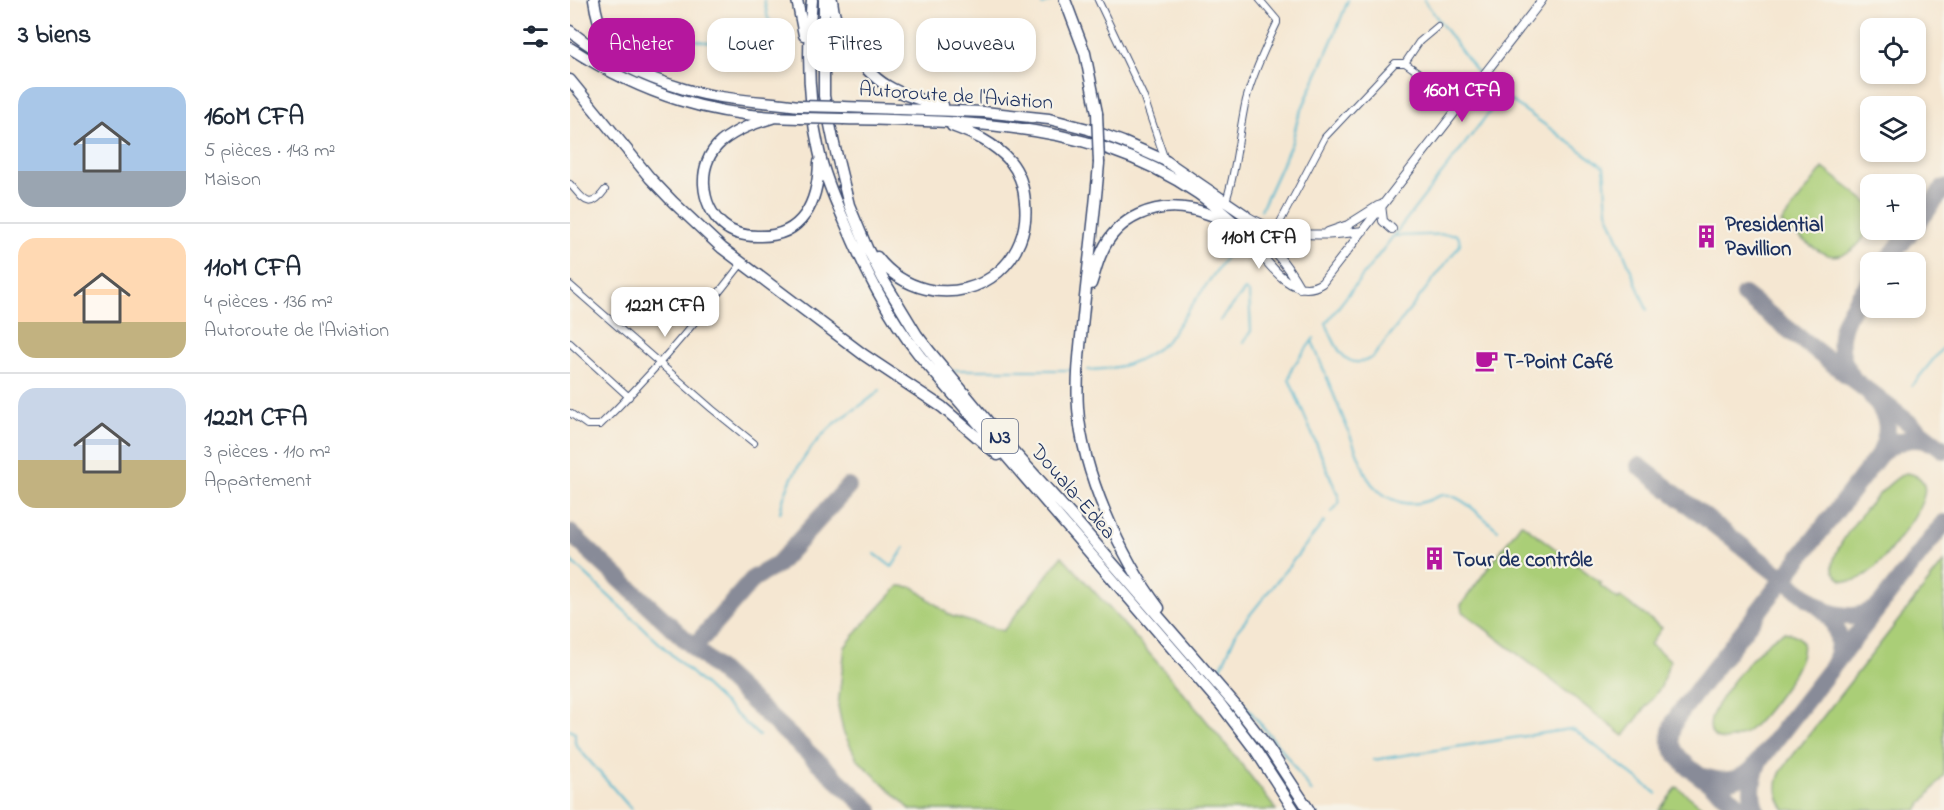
<!DOCTYPE html>
<html lang="fr">
<meta charset="utf-8">
<style>
:root{--surface:#fff;--page:#f2f2f3;--text:#1f2937;--muted:#747a83;--line:#e0e1e3;--accent:#b5179e}
body{margin:0;font-family:"Indie Flower",sans-serif;background:var(--page);color:var(--text);height:100vh;display:flex;flex-direction:column;font-size:22px;white-space:nowrap}
*{box-sizing:border-box;margin:0}
p{font-size:20px;color:var(--muted)}
.icon{flex:none;width:33px;height:33px;fill:none;stroke:currentColor;stroke-width:2;stroke-linecap:round;stroke-linejoin:round}
.map{position:relative;flex:1;overflow:hidden}
.side{display:flex;flex-direction:column;background:var(--surface);width:570px}
.side>*{flex:none}
.guide{position:absolute;left:18px;top:18px;width:570px;height:54px;display:flex;gap:12px}
.controls{position:absolute;left:1290px;top:18px;display:grid;gap:12px}
.controls a{display:grid;place-items:center;width:66px;height:66px;border-radius:12px;background:var(--surface);box-shadow:0 3px 9px #0003;font-size:30px}
.price{position:absolute;translate:-50% -51px;padding:0 14px;border-radius:12px;background:#fff;color:#222;font-size:20px;line-height:39px;filter:drop-shadow(0 2px 3px #0008)}
.price::after{content:'';position:absolute;left:50%;top:36px;width:18px;height:14px;margin-left:-9px;background:inherit;clip-path:polygon(0 0,100% 0,50% 100%)}
.price.current{background:var(--accent);color:#fff}
ul{padding:0;list-style:none}
li{display:flex;align-items:center;gap:18px;height:150px;padding:0 18px}
li+li{border-top:2px solid var(--line)}
li span{display:grid;place-items:center;flex:none;width:168px;height:120px;border-radius:18px;color:#555}
li>.icon{margin-inline-start:auto}
span .icon{width:72px;height:72px;fill:#fffc;stroke-width:1}
li b{font-size:26px}
h2{display:flex;justify-content:space-between;align-items:center;height:72px;padding:0 18px;font-size:26px}
.pill{padding:0 21px;border-radius:18px;background:var(--surface);box-shadow:0 3px 9px #0003;font-size:21px;line-height:54px}
.pill.current{background:var(--accent);color:#fff}
main{display:flex;flex:1;min-height:0}
.map>svg:first-child{display:block}
</style>
<main>
<section class="side">
<h2>3 biens<svg class="icon" aria-label="filters" viewBox="0 0 24 24"><path d="M4 7h16M4 17h16"/><circle cx="9" cy="7" r="2"/><circle cx="15" cy="17" r="2"/></svg></h2>
<ul>
<li><span style="background:linear-gradient(#a9c7e8 70%,#9aa5b1 0)"><svg class="icon" aria-label="home" viewBox="0 0 24 24"><path d="M3 11l9-7 9 7M6 9v11h12V9"/></svg></span><div><b>160M CFA</b><p>5 pièces · 143 m²</p><p>Maison</p></div></li>
<li><span style="background:linear-gradient(#ffd9b3 70%,#c2b280 0)"><svg class="icon" aria-label="home" viewBox="0 0 24 24"><path d="M3 11l9-7 9 7M6 9v11h12V9"/></svg></span><div><b>110M CFA</b><p>4 pièces · 136 m²</p><p>Autoroute de l'Aviation</p></div></li>
<li><span style="background:linear-gradient(#c9d6e8 60%,#c2b280 0)"><svg class="icon" aria-label="home" viewBox="0 0 24 24"><path d="M3 11l9-7 9 7M6 9v11h12V9"/></svg></span><div><b>122M CFA</b><p>3 pièces · 110 m²</p><p>Appartement</p></div></li>
</ul>
</section>
<div class="map">
<svg width="1374" height="810" viewBox="0 0 1374 810">
<rect width="100%" height="100%" fill="#f7f3e8"/>
<filter id="ink" filterUnits="userSpaceOnUse"><feTurbulence type="fractalNoise" baseFrequency=".0167" numOctaves="2"/><feDisplacementMap in="SourceGraphic" scale="12" xChannelSelector="R" yChannelSelector="G"/><feConvolveMatrix kernelMatrix="1 2 1 2 8 2 1 2 1" color-interpolation-filters="sRGB"/></filter>
<filter id="wash" filterUnits="userSpaceOnUse"><feTurbulence type="fractalNoise" baseFrequency=".008" numOctaves="4" result="noise"/><feDisplacementMap in="SourceGraphic" scale="24" xChannelSelector="R" yChannelSelector="G"/><feGaussianBlur stdDeviation="1.35" result="paint"/><feColorMatrix in="noise" values="0 0 0 0 0 0 0 0 0 0 0 0 0 0 0 0 0 1.4 0 .05"/><feComposite in="paint" operator="in"/></filter>
<g filter="url(#wash)">
<rect width="100%" height="100%" fill="#f5e7d2"/>
<path fill="#aace77" stroke="#627e6a" stroke-width="1.5" d="M1253,168L1297,202C1309,226 1285,261 1258,255C1244,251 1223,232 1211,223Z
M1336,473C1374,478 1344,518 1332,534C1321,549 1310,566 1294,576C1287,581 1280,582 1272,580C1268,577 1264,574 1263,569C1259,547 1316,480 1336,473Z
M951,523L1031,583L1030,585L1048,599L1050,597L1092,628L1080,644L1100,660L1091,687L1054,736L892,611L891,605Z
M492,556C567,638 640,720 706,810H341L287,759L273,731L268,706L275,647L289,629L329,586L343,587L381,616L433,631Z
M1374,562V775L1347,810H1215C1205,796 1204,783 1213,768Z
M1214,632C1221,633 1230,635 1232,643C1238,663 1193,719 1178,731C1164,742 1135,747 1141,719C1146,698 1194,639 1214,632Z
M1107,787L1136,810H1089Z"/>
<g fill="none" stroke-linecap="round" stroke-linejoin="round">
<path stroke="#4fb5ce" stroke-width="2" d="M854,0L906,71L929,92L1034,167L1037,211L1077,310
M472,5L483,0
M105,36L150,45L148,57L166,60L168,49L173,50L179,58C191,48 201,38 202,22L198,19L194,0
M691,210L722,142L728,118L766,31L778,0
M824,236L885,234L889,238L890,245L803,357C775,375 764,343 756,323L928,101L929,92
M650,321L675,290L679,293L681,331L673,343
M744,338L722,368L719,379L768,495L769,503L762,512
M742,341L797,477C809,497 834,509 857,501C865,499 870,493 879,495C897,500 914,519 928,530
M384,370H501
M518,370C551,369 570,363 596,342L668,240
M1342,386L1374,346
M210,513C215,482 238,447 262,426C277,413 296,404 310,390
M305,554L322,567L335,547
M0,560L189,736
M0,730L5,733V743L10,750L62,810
M803,760L1000,729L1006,731L1087,794
M742,792L716,755L652,677L650,670L667,631L754,522"/>
<path stroke="#888b98" stroke-width="18" d="M1346,225L1374,188
M1316,262L1342,230
M1174,295L1374,450
M1282,377C1257,341 1277,312 1300,282
M1310,454C1326,441 1340,435 1361,442
M1069,466L1255,611C1275,618 1290,619 1308,607
M0,533L300,810
M1255,611C1268,626 1273,643 1265,662
M124,647L184,578L207,565L278,487
M1134,777C1152,783 1167,782 1182,770L1374,523
M1176,810C1163,801 1150,791 1138,782C1114,764 1086,746 1109,714L1310,454C1322,428 1318,416 1301,395
M1186,810C1179,794 1182,778 1188,763"/>
</g>
</g>
<g filter="url(#ink)">
<g fill="none" stroke-linecap="round" stroke-linejoin="round">
<defs>
<path id="minor" d="M528,0L573,95L595,160
M835,63L849,42L868,26
M0,184C14,199 19,212 35,190
M655,204C667,170 668,135 676,100C683,74 695,48 707,23V20L690,0
M706,230L755,137L825,63H835L892,103
M0,285L142,409L184,443
M0,343L59,397
M0,413L17,425H30C82,375 128,320 172,263"/>
<path id="tertiary" d="M811,205L813,221L822,229
M675,215C712,238 751,237 793,231
M666,224C687,244 717,306 752,283L972,0
M677,232C702,244 717,265 730,288
M758,232L778,225L808,206"/>
<path id="trunk" d="M24,0C28,28 37,45 59,63
M227,0L234,35
M242,0C237,50 238,102 249,151C254,175 264,198 274,220C294,268 317,315 350,356L651,705L686,751L724,810
M254,0V96L264,144L279,205L297,248L313,279L347,335L361,353L434,441L501,515L666,706L697,746L739,810
M262,0C263,15 270,31 278,44C302,84 328,96 373,105
M495,0L515,53L527,113
M0,31C34,58 73,77 114,89C151,100 191,101 229,106
M0,48C74,95 142,117 230,118
M0,80L80,178L103,202L152,248L294,355L372,407L428,455
M273,107L414,112L479,119L518,129L553,142L596,161L675,215
M205,117C185,123 167,129 151,142C126,164 130,205 153,225C162,233 175,236 187,236C233,238 248,202 249,162
M274,119C416,122 554,121 666,224
M529,163C525,214 518,265 513,317C510,347 506,378 508,408C512,472 551,558 589,608
M307,257C320,274 336,284 356,289C411,302 461,259 455,203C454,187 450,173 440,161C424,143 404,134 382,126
M521,284C525,273 527,262 532,252C547,217 585,202 621,209C633,211 645,217 657,221"/>
</defs>
<use href="#minor" stroke="#3c4b6f" stroke-width="8"/>
<use href="#tertiary" stroke="#3c4b6f" stroke-width="10"/>
<use href="#trunk" stroke="#3c4b6f" stroke-width="13"/>
<use href="#minor" stroke="#fff" stroke-width="6"/>
<use href="#tertiary" stroke="#fff" stroke-width="8"/>
<use href="#trunk" stroke="#fff" stroke-width="10"/>
<defs>
<path id="trunk-bridge" d="M229,106L273,107
M527,113L529,163
M230,118L274,119"/>
</defs>
<use href="#trunk-bridge" stroke="#3c4b6f" stroke-width="13" stroke-linecap="butt"/>
<use href="#trunk-bridge" stroke="#fff" stroke-width="10"/>
</g>
</g>
<defs>
<symbol id="building-bare" viewBox="-9 -9 18 18"><path d="M-4-6H4V6H1V3H-1V6H-4ZM-2.5-4.3h1.7v1.8h-1.7ZM.8-4.3h1.7v1.8H.8ZM-2.5-1h1.7V.8h-1.7ZM.8-1h1.7V.8H.8Z" fill="#b5179e" stroke="#f7f3e8" stroke-width="2.5" paint-order="stroke"/></symbol>
<symbol id="cafe-bare" viewBox="-9 -9 18 18"><path d="M-5.5-4.5H6V0H3Q3 3.5 0 3.5H-2.5Q-5.5 3.5-5.5 0ZM3-3.2v2h1.7v-2ZM-6 4.5H4V6H-6Z" fill="#b5179e" stroke="#f7f3e8" stroke-width="2.5" paint-order="stroke"/></symbol>
</defs>
<g fill-rule="evenodd">
<use href="#building-bare" x="1120" y="220" width="33" height="33"/>
<use href="#cafe-bare" x="900" y="344" width="33" height="33"/>
<use href="#building-bare" x="848" y="542" width="33" height="33"/>
</g>
<g text-anchor="middle" stroke-width="4.5" stroke-linejoin="round" paint-order="stroke">
<rect fill="#f7f3e8" stroke="#5d6a87" stroke-width="1.5" x="412" y="419" width="36" height="34" rx="4.5"/>
<g font-size="20" font-weight="bold" fill="#1b2f5e">
<text x="430" y="443">N3</text>
</g>
<g font-size="21" fill="#1b2f5e" stroke="#f7f3e8">
<text transform="translate(386 95) rotate(4)" y="7">Autoroute de l'Aviation</text>
<text transform="translate(504 491) rotate(49)" y="7">Douala-Edea</text>
</g>
<g font-size="21" font-weight="bold" fill="#1b2f5e" stroke="#f7f3e8" text-anchor="start">
<text x="1155" y="231">Presidential<tspan x="1155" dy="24">Pavillion</tspan></text>
<text x="934" y="368">T-Point Café</text>
<text x="883" y="566">Tour de contrôle</text>
</g>
</g>
</svg>
<div class="controls">
<a><svg class="icon" aria-label="locate" viewBox="0 0 24 24"><circle cx="12" cy="12" r="6"/><path d="M12 2v4M12 18v4M2 12h4M18 12h4"/></svg></a>
<a><svg class="icon" aria-label="layers" viewBox="0 0 24 24"><path d="M12 4l9 5-9 5-9-5zM3 14l9 5 9-5"/></svg></a>
<a>+</a>
<a>−</a>
</div>
<b class="price current" style="left:892px;top:123px">160M CFA</b>
<b class="price" style="left:689px;top:270px">110M CFA</b>
<b class="price" style="left:95px;top:338px">122M CFA</b>
<div class="guide">
<a class="pill current">Acheter</a>
<a class="pill">Louer</a>
<a class="pill">Filtres</a>
<a class="pill">Nouveau</a>
</div>
</div>
</main>
